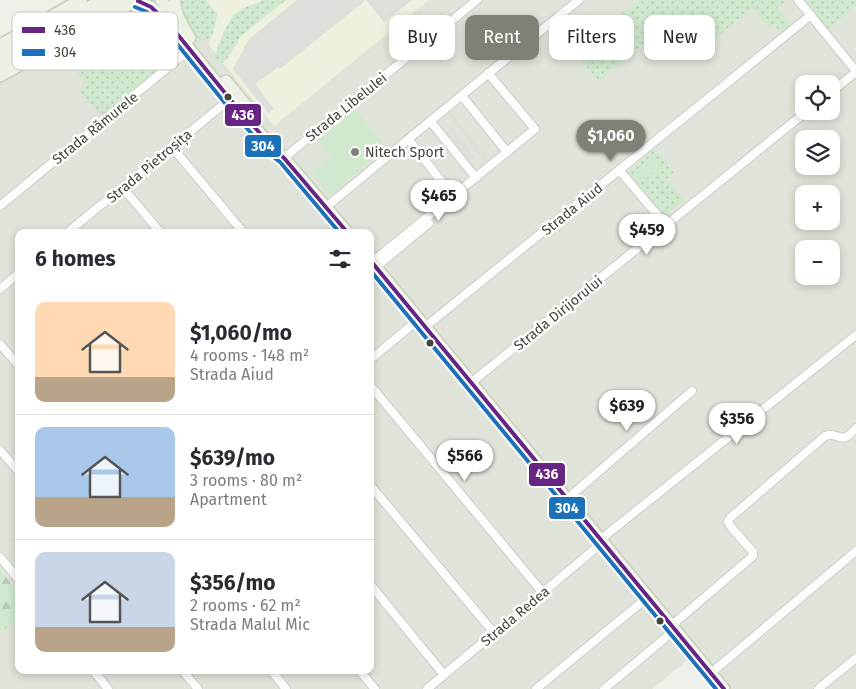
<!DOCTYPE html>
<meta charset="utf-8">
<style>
:root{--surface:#fff;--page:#f2f2f3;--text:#2b2b33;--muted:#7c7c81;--line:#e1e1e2;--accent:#7e8176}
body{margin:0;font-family:"Fira Sans",sans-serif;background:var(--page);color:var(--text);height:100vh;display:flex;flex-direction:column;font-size:19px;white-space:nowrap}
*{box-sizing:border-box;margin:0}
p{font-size:16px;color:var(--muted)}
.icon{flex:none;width:28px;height:28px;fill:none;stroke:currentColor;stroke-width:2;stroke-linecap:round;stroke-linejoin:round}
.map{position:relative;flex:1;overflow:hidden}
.details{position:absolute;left:15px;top:229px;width:359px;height:445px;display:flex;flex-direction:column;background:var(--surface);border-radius:10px;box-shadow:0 2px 8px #0003}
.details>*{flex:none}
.guide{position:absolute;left:389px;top:15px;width:391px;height:45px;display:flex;gap:10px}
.tools{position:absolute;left:795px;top:75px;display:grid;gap:10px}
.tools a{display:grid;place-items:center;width:45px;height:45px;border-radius:10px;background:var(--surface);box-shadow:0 2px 8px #0003;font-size:25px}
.price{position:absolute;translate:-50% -42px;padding:0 11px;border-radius:18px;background:#fff;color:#222;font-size:16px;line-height:32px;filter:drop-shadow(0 1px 2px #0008)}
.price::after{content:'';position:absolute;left:50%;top:30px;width:15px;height:11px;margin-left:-8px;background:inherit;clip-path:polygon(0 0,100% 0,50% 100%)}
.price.on{background:var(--accent);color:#fff}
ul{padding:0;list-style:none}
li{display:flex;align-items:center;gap:15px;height:125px;padding:0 20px}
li+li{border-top:1px solid var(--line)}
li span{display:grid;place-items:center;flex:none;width:140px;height:100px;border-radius:10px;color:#555}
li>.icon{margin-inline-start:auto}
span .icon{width:60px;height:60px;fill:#fffc;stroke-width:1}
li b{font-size:21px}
h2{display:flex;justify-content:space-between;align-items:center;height:60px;padding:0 20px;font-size:21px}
.chip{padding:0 18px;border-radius:10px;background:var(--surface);box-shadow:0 2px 8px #0003;font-size:18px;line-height:45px}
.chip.on{background:var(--accent);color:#fff}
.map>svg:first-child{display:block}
</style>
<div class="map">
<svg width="856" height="689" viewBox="0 0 856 689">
<defs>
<pattern id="grass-dots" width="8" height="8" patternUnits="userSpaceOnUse" patternTransform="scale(1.25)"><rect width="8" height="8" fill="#cfe8ce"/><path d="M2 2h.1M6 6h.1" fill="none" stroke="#b3c8b2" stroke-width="1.8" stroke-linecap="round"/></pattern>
<pattern id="forest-firs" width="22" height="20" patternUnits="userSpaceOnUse" patternTransform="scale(1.25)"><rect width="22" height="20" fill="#cfe8ce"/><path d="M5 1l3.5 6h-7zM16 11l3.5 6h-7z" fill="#b3c8b2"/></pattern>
</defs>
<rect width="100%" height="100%" fill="#eef0ea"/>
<path fill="#e0e3d9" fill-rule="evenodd" d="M64,0H856V689H712L686,661L652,689H0V633L19,618V670H370V232H19V593L0,570V39ZM804,84H831V111H804ZM804,139H831V166H804ZM804,194H831V221H804ZM804,249H831V276H804Z"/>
<path fill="#edf1de" d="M206,0H429L274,126L208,44L213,34L217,14Z"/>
<path fill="url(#grass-dots)" d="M179,0H206L217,14C214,26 216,42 200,41L182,14Z
M262,0H286L241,36L227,59L222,63H218L215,60C215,49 227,23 234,15C237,12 240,10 244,8C250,4 256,5 262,0Z
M638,0H787L777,8L791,25L781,33L774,24L769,28L752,8L702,49L675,18L599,81L575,53Z
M799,0H856V5L826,32Z
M135,9L149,13L154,18L182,51L101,115L79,91L86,84L62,56L66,53L62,49L126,11Z
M655,149L674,172L667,179L684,200L665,216L628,172Z"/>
<path fill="url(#forest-firs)" d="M0,570L19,593V618L0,633Z"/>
<path fill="#cfe8ce" d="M354,108L387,148L330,195L311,173L331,157L317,139Z
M653,157L660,167L641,183L633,173Z"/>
<path fill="#dedfda" d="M297,0H412L384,22L366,0L280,69L278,67L255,84L274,109L268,113L233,69L249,39Z
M451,113L492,163L488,166L448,115Z
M452,128L475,157L468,163L445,134Z"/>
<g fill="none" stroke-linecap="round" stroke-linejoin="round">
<defs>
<path id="minor" d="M798,0L856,71
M831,92L856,72
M462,96L507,152
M431,122L476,178
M409,140L453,196
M172,147L243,232
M284,158L477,0
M619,170L666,225
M123,188L160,232
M0,206L190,49
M326,207C410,138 494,68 579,0
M68,232L230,99
M372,262L535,129L488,73
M376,267L429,223
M0,289L19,273
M425,327L811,15
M0,344L19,366
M370,360L419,319
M472,382L807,111
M370,385L543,593
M0,450L19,472
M370,485L494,633
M567,499L692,391
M0,557L19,580
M370,584L444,675
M672,625L753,556V552L731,527L728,522L730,518L825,436C836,432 839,440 846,437C850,435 853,431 856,428
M93,670L108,689
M182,670L198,689
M271,670L286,689
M359,670L375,689
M711,673L856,551
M427,689L596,548L606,535L856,335
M536,689L648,597
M604,689L676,629
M818,689L856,658"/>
<path id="primary" d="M161,0L182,28
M175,0C174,14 184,27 190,38
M138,1L151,7L170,25L238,109L277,152L284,158L347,232
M0,45L81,0
M0,56L102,0
M0,66L119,0
M0,76L135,1
M226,81L256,117
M370,260L724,689"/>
</defs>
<use href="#minor" stroke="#cccec8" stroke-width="10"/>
<use href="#primary" stroke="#c9d0ba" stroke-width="14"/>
<use href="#minor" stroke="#fcfdfc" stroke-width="8"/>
<use href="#primary" stroke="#ecf0e5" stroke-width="11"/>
<defs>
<path id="bus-1" d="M138,1L151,7L170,25L238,109L277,152L284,158L347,232
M370,260L724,689"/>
<path id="bus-2" d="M135,7L147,12L165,29L233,113L272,156L280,162L339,232
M370,270L716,689"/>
</defs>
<use href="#bus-1" stroke="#fff" stroke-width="8"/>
<use href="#bus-2" stroke="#fff" stroke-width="8"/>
<use href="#bus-1" stroke="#662483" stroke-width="4"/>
<use href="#bus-2" stroke="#1d71b8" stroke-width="4"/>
</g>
<g fill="#424537" stroke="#fff" stroke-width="2">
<circle cx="228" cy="97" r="4.5"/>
<circle cx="430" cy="343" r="4.5"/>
<circle cx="660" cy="621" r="4.5"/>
</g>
<circle fill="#7e8176" stroke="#fff" stroke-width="2" cx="355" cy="152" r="5"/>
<g text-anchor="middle" stroke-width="5" stroke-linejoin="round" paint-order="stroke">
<g font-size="14" fill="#424537" stroke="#fff">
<text transform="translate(346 107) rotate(-39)" y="5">Strada Libelulei</text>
<text transform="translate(95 128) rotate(-39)" y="5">Strada Rămurele</text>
<text transform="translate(149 166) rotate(-40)" y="5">Strada Pietroșița</text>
<text transform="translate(572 209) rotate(-39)" y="5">Strada Aiud</text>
<text transform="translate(558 313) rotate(-39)" y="5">Strada Dirijorului</text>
<text transform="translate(515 616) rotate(-40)" y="5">Strada Redea</text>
</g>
<g font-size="14" fill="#424537" stroke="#fff" text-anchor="start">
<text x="365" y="157">Nitech Sport</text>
</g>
</g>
<rect x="12" y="12" width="166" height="58" rx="8" fill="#fff" stroke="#c6c7c3" stroke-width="1"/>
<rect x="22" y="27" width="23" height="6" fill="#662483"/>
<rect x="22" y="49" width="23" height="7" fill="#1d71b8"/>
<g font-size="14" fill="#424537">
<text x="54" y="35">436</text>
<text x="54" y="57">304</text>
</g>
<g stroke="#fff" stroke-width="2">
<rect x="224" y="103" width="38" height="24" rx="5" fill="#662483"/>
<rect x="244" y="134" width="38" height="24" rx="5" fill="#1d71b8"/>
<rect x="528" y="462" width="38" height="25" rx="5" fill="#662483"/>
<rect x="548" y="496" width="38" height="24" rx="5" fill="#1d71b8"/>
</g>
<g font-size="14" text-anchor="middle" font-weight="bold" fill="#fff">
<text x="243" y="120">436</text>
<text x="263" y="151">304</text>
<text x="547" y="479">436</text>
<text x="567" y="513">304</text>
</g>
</svg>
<div class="tools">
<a><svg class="icon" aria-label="locate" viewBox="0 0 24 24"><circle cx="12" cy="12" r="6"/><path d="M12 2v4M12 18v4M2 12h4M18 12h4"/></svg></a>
<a><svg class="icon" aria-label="layers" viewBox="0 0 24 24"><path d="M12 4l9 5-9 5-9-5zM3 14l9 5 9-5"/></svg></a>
<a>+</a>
<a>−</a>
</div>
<b class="price on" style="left:611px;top:162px">$1,060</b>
<b class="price" style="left:439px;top:222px">$465</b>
<b class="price" style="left:647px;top:256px">$459</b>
<b class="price" style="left:627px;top:432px">$639</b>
<b class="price" style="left:737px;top:445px">$356</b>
<b class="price" style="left:465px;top:482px">$566</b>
<div class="guide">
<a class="chip">Buy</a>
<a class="chip on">Rent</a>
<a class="chip">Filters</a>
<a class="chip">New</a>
</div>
<section class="details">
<h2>6 homes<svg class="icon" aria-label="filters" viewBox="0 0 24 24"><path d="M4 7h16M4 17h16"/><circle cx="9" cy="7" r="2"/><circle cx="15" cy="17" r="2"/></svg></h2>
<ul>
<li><span style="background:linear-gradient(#ffd9b3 75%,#b9a48a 0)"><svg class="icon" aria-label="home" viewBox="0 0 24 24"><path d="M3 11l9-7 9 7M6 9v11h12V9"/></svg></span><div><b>$1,060/mo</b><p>4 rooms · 148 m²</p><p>Strada Aiud</p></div></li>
<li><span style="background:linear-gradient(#a9c7e8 70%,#b9a48a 0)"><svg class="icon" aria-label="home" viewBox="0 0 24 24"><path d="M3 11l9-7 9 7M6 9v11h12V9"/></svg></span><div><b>$639/mo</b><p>3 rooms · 80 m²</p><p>Apartment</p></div></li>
<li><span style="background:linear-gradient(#c9d6e8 75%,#b9a48a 0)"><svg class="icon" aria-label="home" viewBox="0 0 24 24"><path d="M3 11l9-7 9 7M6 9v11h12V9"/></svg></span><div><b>$356/mo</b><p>2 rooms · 62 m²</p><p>Strada Malul Mic</p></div></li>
</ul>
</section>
</div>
